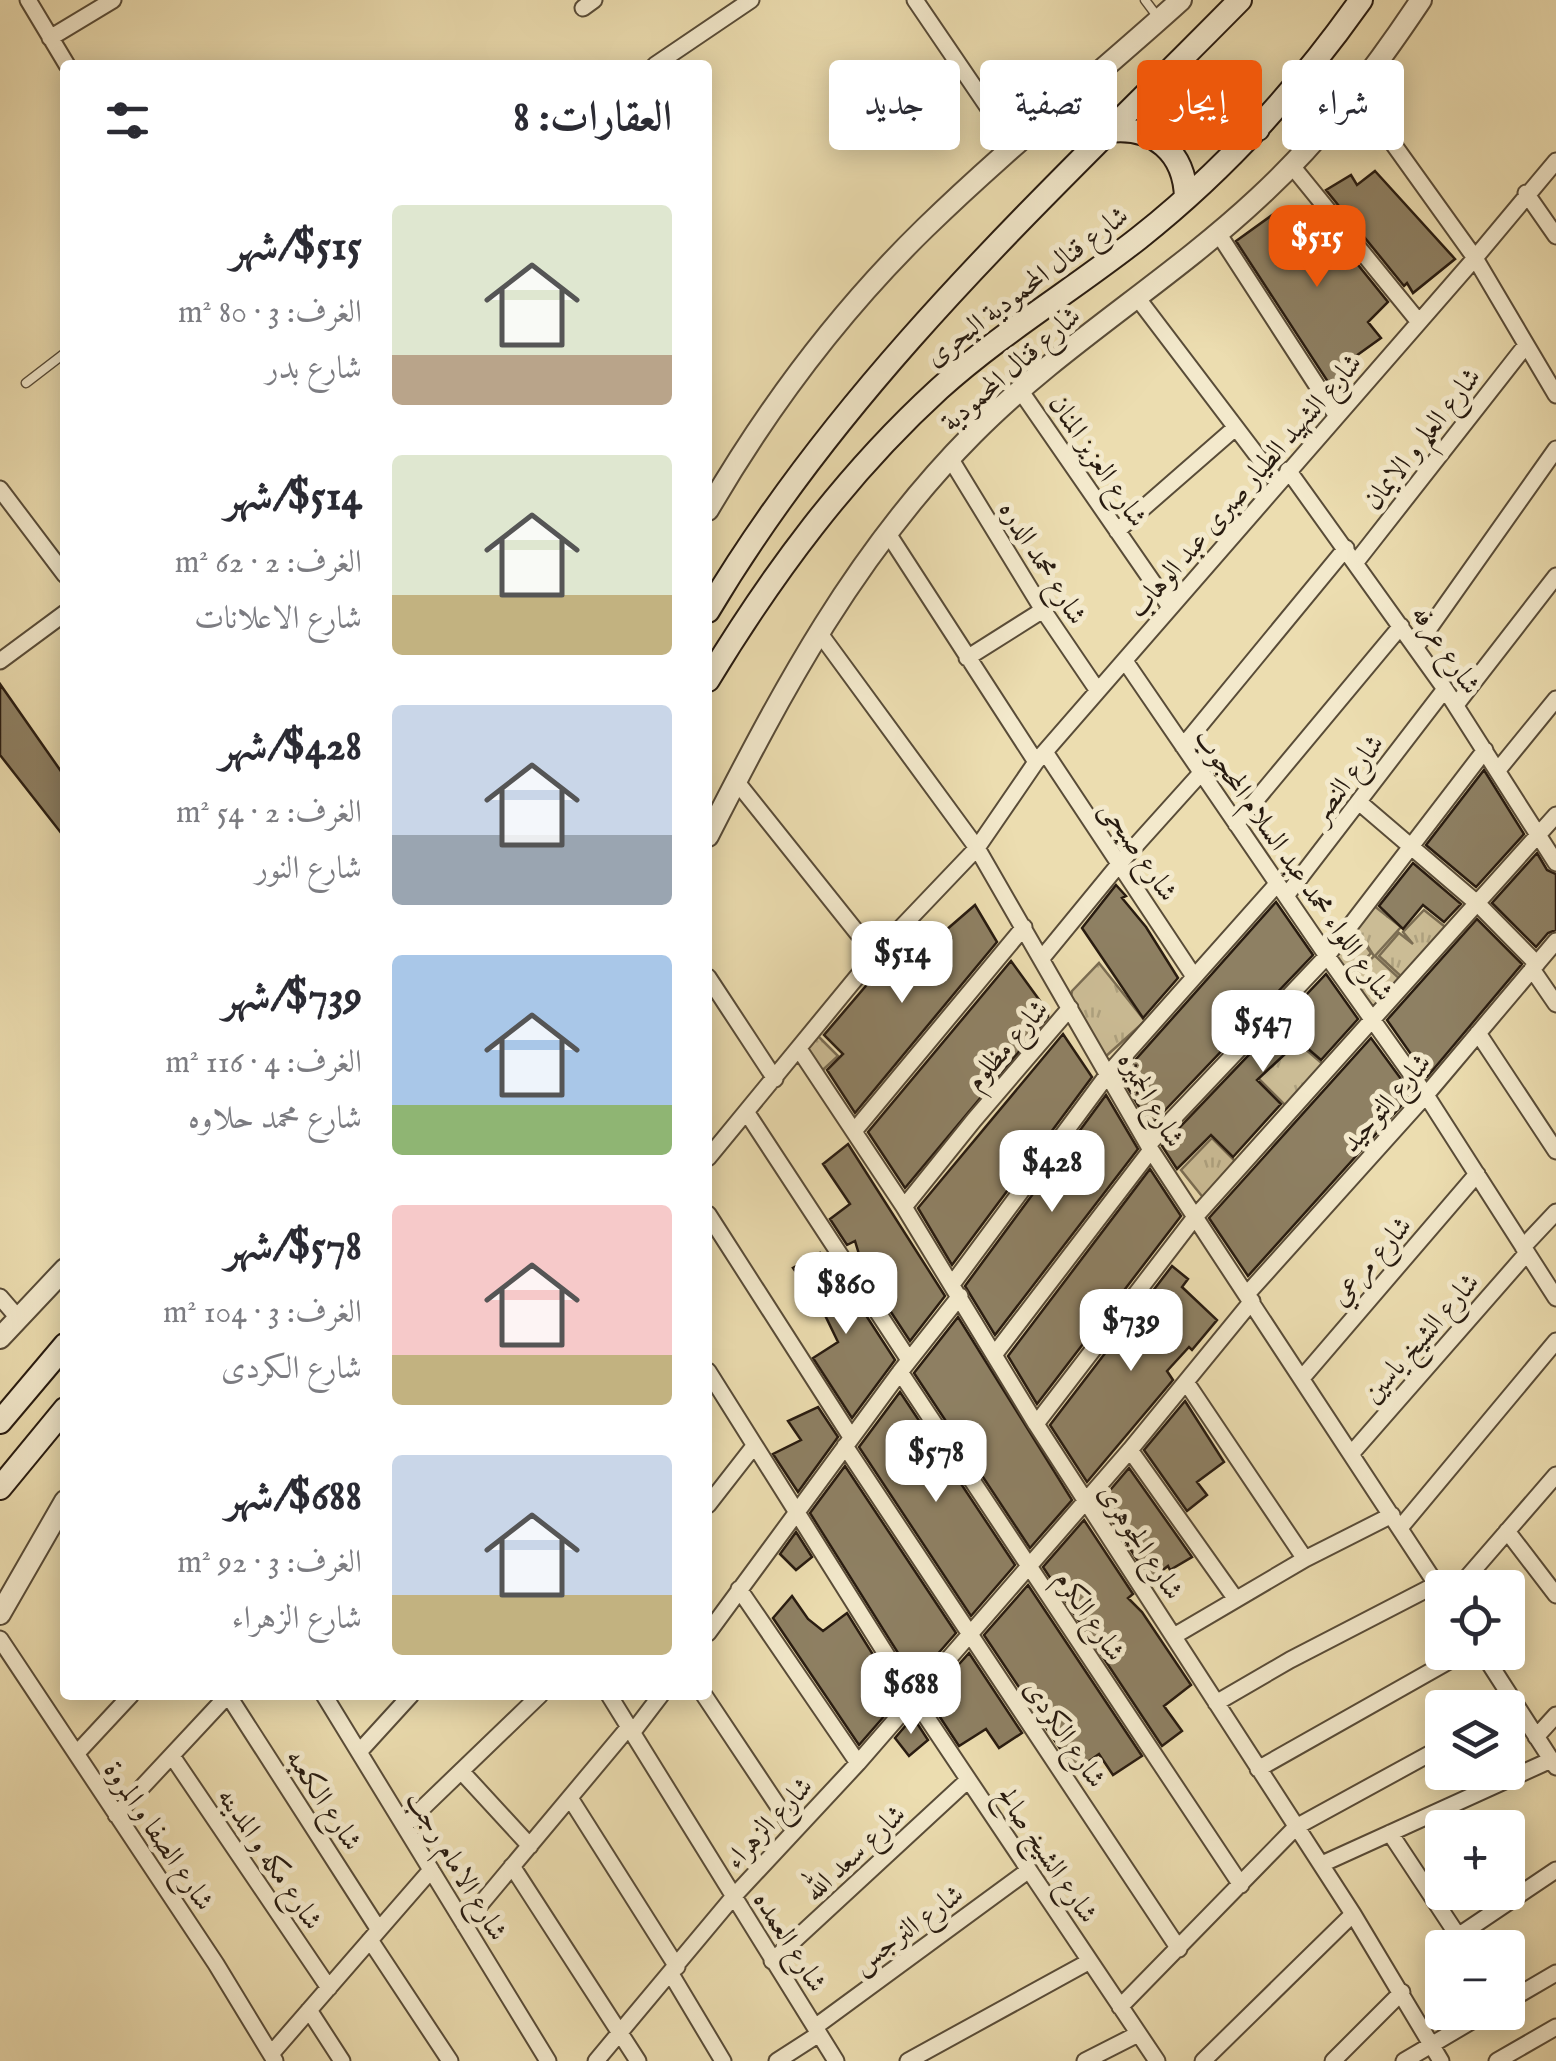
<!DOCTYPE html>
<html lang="ar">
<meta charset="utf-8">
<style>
:root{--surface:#fff;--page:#f7f7f7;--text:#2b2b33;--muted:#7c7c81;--accent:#ea580c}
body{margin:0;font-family:"IM FELL English",Amiri,serif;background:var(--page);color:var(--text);direction:rtl;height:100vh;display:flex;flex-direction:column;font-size:38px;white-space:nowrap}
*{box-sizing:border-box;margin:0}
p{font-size:32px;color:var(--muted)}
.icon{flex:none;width:55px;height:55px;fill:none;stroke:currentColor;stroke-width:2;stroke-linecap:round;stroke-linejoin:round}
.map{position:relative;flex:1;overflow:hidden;direction:ltr}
.panel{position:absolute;left:60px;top:60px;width:652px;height:1640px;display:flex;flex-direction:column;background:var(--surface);border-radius:10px;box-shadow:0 5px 25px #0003;direction:rtl}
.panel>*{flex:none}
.hud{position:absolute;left:742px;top:60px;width:662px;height:90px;direction:rtl;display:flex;gap:20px}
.controls{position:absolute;left:1425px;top:1570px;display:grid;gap:20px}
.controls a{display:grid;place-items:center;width:100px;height:100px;border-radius:10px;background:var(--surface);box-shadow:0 5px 25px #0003;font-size:50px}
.price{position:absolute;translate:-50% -85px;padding:0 22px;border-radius:20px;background:#fff;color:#222;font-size:32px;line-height:65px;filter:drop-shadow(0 2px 5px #0008)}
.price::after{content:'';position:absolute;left:50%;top:60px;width:30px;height:22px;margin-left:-15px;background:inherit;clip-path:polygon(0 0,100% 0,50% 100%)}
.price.active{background:var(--accent);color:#fff}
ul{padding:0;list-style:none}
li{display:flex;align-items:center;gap:30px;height:250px;padding:0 40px}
li span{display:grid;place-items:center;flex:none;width:280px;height:200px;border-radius:10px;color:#555}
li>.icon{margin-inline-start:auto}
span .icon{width:120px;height:120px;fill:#fffc;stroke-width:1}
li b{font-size:42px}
h2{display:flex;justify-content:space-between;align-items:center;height:120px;padding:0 40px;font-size:42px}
.pill{padding:0 35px;border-radius:10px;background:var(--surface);box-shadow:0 5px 25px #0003;font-size:35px;line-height:90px}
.pill.active{background:var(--accent);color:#fff}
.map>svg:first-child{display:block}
</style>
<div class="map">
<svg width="1556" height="2061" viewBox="0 0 1556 2061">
<defs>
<pattern id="park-tufts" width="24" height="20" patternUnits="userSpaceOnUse" patternTransform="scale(2.5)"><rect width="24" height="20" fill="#cbbc95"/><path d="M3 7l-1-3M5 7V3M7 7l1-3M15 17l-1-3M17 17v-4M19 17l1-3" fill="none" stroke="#aea17f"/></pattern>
</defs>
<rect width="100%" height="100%" fill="#ecddb0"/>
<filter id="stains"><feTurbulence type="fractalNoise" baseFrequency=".002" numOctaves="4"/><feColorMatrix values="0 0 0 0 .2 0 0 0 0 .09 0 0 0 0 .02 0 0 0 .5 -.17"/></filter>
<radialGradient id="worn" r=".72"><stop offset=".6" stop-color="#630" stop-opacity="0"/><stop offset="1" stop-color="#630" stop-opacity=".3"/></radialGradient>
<path fill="url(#park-tufts)" stroke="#7a6c52" stroke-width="2.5" d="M1373,905L1401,927L1375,956L1401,980L1372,1013L1351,980L1374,956L1356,928Z
M1424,910L1449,930L1405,980L1379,956L1399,933L1413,944L1403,932Z
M1354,930L1371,953L1348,979L1332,956Z
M1099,963L1145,1021L1104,1058L1070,1001L1072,991Z
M813,1031L838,1056L814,1078L793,1054Z
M1296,1041L1325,1066L1290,1110L1256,1076Z
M1212,1138L1240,1166L1205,1200L1181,1170Z"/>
<path fill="#8e8063" stroke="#281b10" stroke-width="2.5" d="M1375,171L1455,259L1413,293L1407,283L1404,286L1326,190L1351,175L1357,185Z
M1312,208L1388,302L1368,322L1381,338L1349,361L1357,371L1343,390L1334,384L1332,388L1236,241L1275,213L1286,228Z
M0,684L65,777V838L0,755Z
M1484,770L1524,834L1476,887L1426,845Z
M1537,853L1547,870L1556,874V930L1548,933L1536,947L1492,903Z
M1413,863L1461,904L1444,922L1423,905L1403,929L1379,906Z
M1116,885L1126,896L1122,898L1146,927L1178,978L1143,1018L1082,928Z
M1276,902L1313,955L1150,1126L1121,1076Z
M975,905L997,942L855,1113L827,1070L843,1054L824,1035L905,940L924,956L951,938L945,931Z
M1477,919L1522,964L1427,1077L1387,1020Z
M1011,961L1048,1012V1017L905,1188L868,1132Z
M1326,974L1358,1019L1321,1060L1299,1041L1257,1080L1281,1104L1233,1157L1211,1135L1177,1169L1162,1146Z
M1063,1034L1092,1077L952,1265L918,1208Z
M1371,1038L1412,1094L1248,1276L1209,1218Z
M1106,1095L1138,1149L995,1335L965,1286Z
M848,1144L945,1296L910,1341L864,1271L855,1241L847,1245L830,1219L850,1204L823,1164Z
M1150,1169L1181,1216L1037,1404L1008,1356Z
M820,1253L842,1285L845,1283L895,1360L852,1418L813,1358L838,1342L820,1305L793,1268Z
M1172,1266L1188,1279L1182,1287L1217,1320L1192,1350L1189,1347L1167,1371L1173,1380L1087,1482L1050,1425Z
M958,1317L1072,1500L1030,1548L914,1373Z
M900,1392L1015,1565L971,1616L859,1447Z
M1185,1401L1224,1462L1197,1482L1207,1495L1187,1511L1144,1450Z
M818,1407L838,1437L798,1492L773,1454L801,1440L788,1421Z
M845,1466L956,1633L915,1680L810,1513Z
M1129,1468L1192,1557L1170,1570L1168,1566L1150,1580L1100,1502Z
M1084,1520L1133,1594L1128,1598L1142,1612L1191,1685L1164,1706L1182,1731L1162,1746L1043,1567Z
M796,1532L812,1557L796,1570L780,1554Z
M1028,1585L1142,1756L1113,1775L1099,1754L1075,1771L984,1635Z
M792,1596L808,1619L823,1631L847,1613L900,1698L859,1745L773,1618Z
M969,1653L1022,1733L999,1748L986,1729L959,1746L928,1699Z
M913,1717L928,1740L909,1756L895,1738Z"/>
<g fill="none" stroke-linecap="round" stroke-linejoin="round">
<defs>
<path id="service" d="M1145,0L1157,16
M26,383L65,353"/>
<path id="minor" d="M28,0L67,65
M915,0L1015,147
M583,8L594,0
M50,38L113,0
M655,65L751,0
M1356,92L1475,258L1556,395
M1292,166L1419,322
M1526,193L1556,236
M1218,233L1336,415
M1136,296L1278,483
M1020,390L1170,607
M950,458L1043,610L1098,691
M1288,470L1445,689L1556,863
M0,489L65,575
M1117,531L1235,428
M887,532L1036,762
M1356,562L1526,345
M818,631L977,848L1151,1150L1442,1593
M1416,647L1556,449
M967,658L1043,610
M0,661L65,613
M1125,661L1327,956L1426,1095L1556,1298
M1456,705L1556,576
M1183,746L1346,548
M1045,752L1193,975
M1498,770L1556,699
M736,781L875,955
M1360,803L1478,904L1537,964
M1236,824L1401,626
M1286,896L1445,689
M1042,958L1120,863L1201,773
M1532,969L1556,1004
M708,977L775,1079
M1478,1033L1556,1151
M799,1049L904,1207L1036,1424L1353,1914L1441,2061
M747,1113L909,1360
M855,1130L1024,927
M1148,1145L1327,956L1485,750
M708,1158L875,955L977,848L1036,762L1475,258L1556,161
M904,1207L974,1120L1070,1008
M708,1214L851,1437
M1523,1247L1556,1212
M953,1283L1108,1074L1277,884
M1247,1294L1426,1095L1556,941
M0,1297L19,1319
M994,1355L1151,1150
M708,1371L913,1697L1157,2061
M900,1372L1241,1885
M1302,1378L1477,1174
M1186,1382L1305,1559
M1036,1424L1195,1217L1556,815
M845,1446L1179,1949
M1130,1450L1235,1598
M1351,1454L1527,1253
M708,1505L754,1446
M1400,1528L1556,1341
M1507,1531L1556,1595
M1458,1588L1556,1475
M739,1589L858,1763
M708,1633L900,1372L960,1296
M1174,1636L1305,1559L1392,1515
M0,1639L216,1964L275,2061
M1482,1652L1556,1767
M324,1695L548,2061
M609,1695L836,2061
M704,1695L794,1830
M1216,1703L1290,1660L1437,1584
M632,1733L661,1695
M1536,1737L1556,1715
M359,1752L411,1695
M77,1753L131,1695
M172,1756L329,1988
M1258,1769L1465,1652
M461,1771L530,1846
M570,1798L677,1967
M116,1815L228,1695L379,1930
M405,1825L540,1695
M1390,1833L1466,1948
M1322,1864L1551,1760
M512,1866L638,2061
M464,1924L628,1728
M1458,1936L1556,1870
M370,1940L450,2061
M772,1961L968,1780
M671,1974L723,2061
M1508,2001L1556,1973
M1120,2007L1296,1827L1442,1747
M309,2010L342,2061
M815,2027L1029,1870
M271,2054L431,1870
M596,2061L734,1896L858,1763L1130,1450L1252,1301
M777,2061L819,2034
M908,2061L1090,1961
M1085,2061L1138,2034
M1203,2061L1353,1914
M1333,2061L1402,1992
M1404,2061L1487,2012
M1497,2061L1556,2027"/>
<path id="tertiary" d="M708,510C768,407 840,311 925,228C1007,148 1097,76 1181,0
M708,836C783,689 855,553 973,434C1060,346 1168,282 1258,198C1322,139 1373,72 1421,0
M0,1338L65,1269
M0,1614L65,1501"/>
<path id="secondary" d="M1186,55C1167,106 1207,146 1258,129
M1108,131C1154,125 1185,153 1186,198
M708,611C848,375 1050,193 1240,0
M708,680C773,573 846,474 939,389C1001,333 1073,290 1139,238C1225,170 1298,89 1361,0
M0,1422L65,1345
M0,1488L65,1409"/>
</defs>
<use href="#service" stroke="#594c38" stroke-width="11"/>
<use href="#minor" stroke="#594c38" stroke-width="19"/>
<use href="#tertiary" stroke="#594c38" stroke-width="24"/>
<use href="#secondary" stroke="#281b10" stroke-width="26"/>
<use href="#service" stroke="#f3e9cc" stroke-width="8"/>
<use href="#minor" stroke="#f3e9cc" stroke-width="15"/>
<use href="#tertiary" stroke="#f3e9cc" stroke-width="20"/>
<use href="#secondary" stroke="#f3e9cc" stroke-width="22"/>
</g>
<g text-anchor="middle" stroke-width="10" stroke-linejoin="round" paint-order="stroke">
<g font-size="28" fill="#281b10" stroke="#f3e9cc">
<text transform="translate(1026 285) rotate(-37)" y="10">شارع قنال المحمودية البحرى</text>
<text transform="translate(1010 368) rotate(-41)" y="10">شارع قنال المحمودية</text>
<text transform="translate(1421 438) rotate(-52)" y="10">شارع العلم و الايمان</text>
<text transform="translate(1099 460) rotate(56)" y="10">شارع العزيز المنان</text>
<text transform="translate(1244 485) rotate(-49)" y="10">شارع الشهيد الطيار صبرى عبد الوهاب</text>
<text transform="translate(1044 562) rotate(58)" y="10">شارع محمد الدره</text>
<text transform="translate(1447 649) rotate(56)" y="10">شارع عرفه</text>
<text transform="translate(1346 778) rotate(-53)" y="10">شارع النصر</text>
<text transform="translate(1140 850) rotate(56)" y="10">شارع صبحى</text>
<text transform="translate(1295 864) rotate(55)" y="10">شارع اللواء محمد عبد السلام المحجوب</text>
<text transform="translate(1006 1044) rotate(-49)" y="10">شارع مظلوم</text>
<text transform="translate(1152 1099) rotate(60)" y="10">شارع الجميزه</text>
<text transform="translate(1385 1102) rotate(-49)" y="10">شارع التوحيد</text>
<text transform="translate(1370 1260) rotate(-49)" y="10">شارع مرعي</text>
<text transform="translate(1420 1337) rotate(-49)" y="10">شارع الشيخ ياسين</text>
<text transform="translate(1142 1541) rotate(57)" y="10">شارع الجوهرى</text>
<text transform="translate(1091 1615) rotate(56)" y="10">شارع الكرم</text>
<text transform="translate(1066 1733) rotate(56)" y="10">شارع الكردى</text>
<text transform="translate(325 1799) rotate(57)" y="10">شارع الكعبه</text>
<text transform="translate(768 1822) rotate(-47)" y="10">شارع الزهراء</text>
<text transform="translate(160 1835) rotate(56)" y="10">شارع الصفا و المروة</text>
<text transform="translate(854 1852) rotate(-43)" y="10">شارع سعد الله</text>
<text transform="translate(1048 1854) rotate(56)" y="10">شارع الشيخ صالح</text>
<text transform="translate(271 1858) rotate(56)" y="10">شارع مكه و المدينه</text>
<text transform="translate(458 1865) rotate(59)" y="10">شارع الامام رجب</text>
<text transform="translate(907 1928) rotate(-36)" y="10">شارع النرجس</text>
<text transform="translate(791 1941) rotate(58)" y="10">شارع العمده</text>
</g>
</g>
<rect width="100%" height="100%" filter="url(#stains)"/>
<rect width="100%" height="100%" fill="url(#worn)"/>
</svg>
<div class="controls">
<a><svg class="icon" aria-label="locate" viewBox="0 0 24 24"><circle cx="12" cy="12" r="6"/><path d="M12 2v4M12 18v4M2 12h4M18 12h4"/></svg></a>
<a><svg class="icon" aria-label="layers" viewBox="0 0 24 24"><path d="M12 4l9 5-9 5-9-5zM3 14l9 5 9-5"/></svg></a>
<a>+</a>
<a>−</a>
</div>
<b class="price active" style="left:1317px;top:290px">$515</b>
<b class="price" style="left:902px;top:1006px">$514</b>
<b class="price" style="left:1263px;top:1075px">$547</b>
<b class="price" style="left:1052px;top:1215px">$428</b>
<b class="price" style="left:846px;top:1337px">$860</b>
<b class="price" style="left:1131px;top:1374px">$739</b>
<b class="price" style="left:936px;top:1505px">$578</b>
<b class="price" style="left:911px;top:1737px">$688</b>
<div class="hud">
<a class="pill">شراء</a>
<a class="pill active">إيجار</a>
<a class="pill">تصفية</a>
<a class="pill">جديد</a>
</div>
<section class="panel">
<h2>العقارات: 8<svg class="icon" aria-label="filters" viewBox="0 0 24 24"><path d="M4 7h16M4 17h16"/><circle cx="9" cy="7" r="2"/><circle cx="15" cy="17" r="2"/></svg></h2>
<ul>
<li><span style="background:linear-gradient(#dfe7d0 75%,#b9a48a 0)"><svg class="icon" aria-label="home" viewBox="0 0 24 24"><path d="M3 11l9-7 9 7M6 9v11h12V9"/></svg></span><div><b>$515/شهر</b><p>الغرف: 3 · 80 m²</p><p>شارع بدر</p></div></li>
<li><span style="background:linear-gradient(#dfe7d0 70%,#c2b280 0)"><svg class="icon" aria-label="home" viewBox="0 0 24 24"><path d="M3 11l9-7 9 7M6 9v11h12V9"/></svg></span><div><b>$514/شهر</b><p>الغرف: 2 · 62 m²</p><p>شارع الاعلانات</p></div></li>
<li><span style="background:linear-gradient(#c9d6e8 65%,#9aa5b1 0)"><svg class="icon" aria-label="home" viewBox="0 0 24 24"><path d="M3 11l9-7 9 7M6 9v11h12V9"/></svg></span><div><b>$428/شهر</b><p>الغرف: 2 · 54 m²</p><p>شارع النور</p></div></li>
<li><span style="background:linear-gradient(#a9c7e8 75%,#8fb573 0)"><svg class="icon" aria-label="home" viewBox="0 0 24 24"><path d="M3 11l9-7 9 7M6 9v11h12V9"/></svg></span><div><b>$739/شهر</b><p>الغرف: 4 · 116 m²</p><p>شارع محمد حلاوه</p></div></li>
<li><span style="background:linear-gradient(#f6c9c9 75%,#c2b280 0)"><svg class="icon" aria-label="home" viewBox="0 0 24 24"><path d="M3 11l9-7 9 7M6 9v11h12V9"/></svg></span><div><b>$578/شهر</b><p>الغرف: 3 · 104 m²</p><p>شارع الكردى</p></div></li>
<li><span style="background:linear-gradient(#c9d6e8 70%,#c2b280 0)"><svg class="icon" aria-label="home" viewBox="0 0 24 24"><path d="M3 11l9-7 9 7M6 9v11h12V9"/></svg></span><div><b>$688/شهر</b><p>الغرف: 3 · 92 m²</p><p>شارع الزهراء</p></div></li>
</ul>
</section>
</div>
